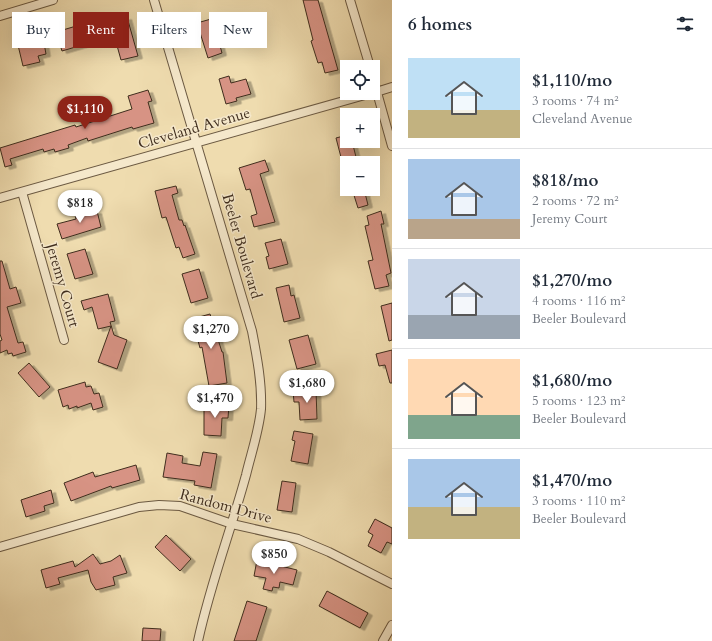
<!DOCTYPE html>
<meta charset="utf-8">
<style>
:root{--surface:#fff;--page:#f2f2f3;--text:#1f2937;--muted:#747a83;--line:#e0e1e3;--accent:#8f2418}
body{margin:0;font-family:Cardo,serif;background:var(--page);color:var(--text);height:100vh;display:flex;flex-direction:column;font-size:15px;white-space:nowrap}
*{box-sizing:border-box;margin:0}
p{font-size:13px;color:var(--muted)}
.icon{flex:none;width:22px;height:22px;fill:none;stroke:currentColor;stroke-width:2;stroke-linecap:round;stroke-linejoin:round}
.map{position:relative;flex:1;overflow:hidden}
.side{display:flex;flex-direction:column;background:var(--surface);width:320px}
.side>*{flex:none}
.banner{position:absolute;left:12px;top:12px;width:320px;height:36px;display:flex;gap:8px}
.fabs{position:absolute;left:340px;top:60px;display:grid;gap:8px}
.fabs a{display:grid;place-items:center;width:40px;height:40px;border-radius:0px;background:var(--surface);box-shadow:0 4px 16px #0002;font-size:20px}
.price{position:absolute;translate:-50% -34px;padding:0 9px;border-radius:14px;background:#fff;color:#222;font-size:13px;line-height:26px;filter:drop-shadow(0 1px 2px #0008)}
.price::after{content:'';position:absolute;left:50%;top:24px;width:12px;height:9px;margin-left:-6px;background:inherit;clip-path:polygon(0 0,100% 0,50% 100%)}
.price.current{background:var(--accent);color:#fff}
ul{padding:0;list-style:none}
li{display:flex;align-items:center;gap:12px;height:100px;padding:0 16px}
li+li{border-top:1px solid var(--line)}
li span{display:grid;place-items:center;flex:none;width:112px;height:80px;border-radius:0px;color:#555}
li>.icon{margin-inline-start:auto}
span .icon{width:48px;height:48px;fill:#fffc;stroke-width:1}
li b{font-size:17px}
h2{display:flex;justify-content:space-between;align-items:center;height:48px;padding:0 16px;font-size:17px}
.tag{padding:0 14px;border-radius:0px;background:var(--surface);box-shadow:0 4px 16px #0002;font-size:14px;line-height:36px}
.tag.current{background:var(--accent);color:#fff}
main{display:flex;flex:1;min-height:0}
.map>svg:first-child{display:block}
</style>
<main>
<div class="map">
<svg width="392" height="641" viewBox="0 0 392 641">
<defs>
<filter id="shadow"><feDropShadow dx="4.5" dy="2.5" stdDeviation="0" flood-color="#0004"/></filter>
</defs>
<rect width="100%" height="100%" fill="#efdcaf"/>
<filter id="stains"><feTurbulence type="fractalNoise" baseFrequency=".005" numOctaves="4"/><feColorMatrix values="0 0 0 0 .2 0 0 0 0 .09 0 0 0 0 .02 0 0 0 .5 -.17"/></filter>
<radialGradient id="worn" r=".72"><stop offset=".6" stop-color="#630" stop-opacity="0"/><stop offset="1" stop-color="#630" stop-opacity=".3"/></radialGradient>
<path fill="#d79384" stroke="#3f2d1d" filter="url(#shadow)" d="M303,0H318L338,70L325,73L322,62L318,63L311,41L313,40Z
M127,17L138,56L121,60L116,42L109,44L107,34L112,32L110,21Z
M218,17L221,30L216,31L222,53L208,58L197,23Z
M83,24L89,43L62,51L56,32Z
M28,38L30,47L44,43L46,54L38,56L40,62L23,66L17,41Z
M229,76L231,83L246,79L251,94L236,98L237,101L226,104L219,79Z
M148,90L152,101L148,102L154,123L133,129L132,127L88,141L87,138L68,145L69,148L55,152L54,149L44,152L43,149L10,159L12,165L5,167L0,148L75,125L76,127L132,109L128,96Z
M347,135V141H352L357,161L343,165L336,138Z
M265,160L269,171L260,174L275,222L254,227L251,216L257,214L250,189L246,190L239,168Z
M176,186L178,193L172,195L179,220H182L184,226L185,225L195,254L183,258L179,247L176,248L166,217L162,218L155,191Z
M352,189H364L368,205L358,208Z
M90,210L91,213L97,211L101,227L62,239L57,224L76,219L75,215Z
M381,211L384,224H381L391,273L386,275L389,286L375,289L368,261L373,260L365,226L369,225L367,216Z
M281,239L288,264L269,269L266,257L269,256L265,243Z
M85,249L93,274L75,279L67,254Z
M0,261H2L10,289L16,287L21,303L7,307L18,343L23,342L26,352L13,356L12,353L8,354L7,350L0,353V341L2,340L0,334Z
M199,269L208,298L191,303L182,274Z
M289,285L291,296L294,295L300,318L284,322L276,288Z
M108,294L115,321L110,322L114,335L127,340L117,369L98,362L111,326L98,329L92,307L84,310L81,301Z
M392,303V340L389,341L381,306Z
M210,314L222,352H223L227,383L209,386L202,347L200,348L192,319Z
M308,335L316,364L297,369L289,340Z
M392,350V383H390L385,365L379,366L376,354Z
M29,363L50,387L39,397L18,373Z
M85,382L86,387L91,386L94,394L99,393L103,407L93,410L91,403L77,408V406L69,409L68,405L63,407L58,390Z
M316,390L317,419L300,420L299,402H294L293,391Z
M204,404L229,405L228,418H222L221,436L204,435Z
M294,431L313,434L308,464L291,461L295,441L292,440Z
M203,452L217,454L211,488L194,485L195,481L163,477L167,453L183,456L182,463L200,466Z
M136,465L140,480L112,488L111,486L71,501L64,483L93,472L95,477Z
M282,481L296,483L292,512L277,510Z
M51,490L54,503L44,506L45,511L26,517L21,500Z
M375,519L392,528V544L387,542L381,553L368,546L373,535L368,532Z
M166,535L191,559L180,571L155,547Z
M93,554L100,564L111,561L120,555L127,573L113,577L115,585L96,590L91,582L88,570L58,578L60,584L46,588L41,570L73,561L75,567Z
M257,560L297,570L293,585L280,582L279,588L273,587L272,591L263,589L266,578L254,576Z
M327,591L368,613L360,628L319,606Z
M247,601L267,607L256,641H234Z
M143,628L161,629L160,641H142Z"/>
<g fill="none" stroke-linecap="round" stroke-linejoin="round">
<defs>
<path id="street" d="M154,0L252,331C257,357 262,383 261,409C259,431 251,454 246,475C231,530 210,585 198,641
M350,0L370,67
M0,16L53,0
M373,78L392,146
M373,93L392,87
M22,192L64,340
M0,198L372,93
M0,547L139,507L159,505L180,506L232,524L298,539L329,552L392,584
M383,641L392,625"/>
</defs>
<use href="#street" stroke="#6b5942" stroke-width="10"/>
<use href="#street" stroke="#f5e8cb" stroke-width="8"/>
</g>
<g text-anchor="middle" stroke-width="3" stroke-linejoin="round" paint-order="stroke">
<g font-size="15" fill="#3f2d1d" stroke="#f5e8cb">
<text transform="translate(194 128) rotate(-16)" y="5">Cleveland Avenue</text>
<text transform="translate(242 246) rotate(74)" y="5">Beeler Boulevard</text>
<text transform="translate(63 285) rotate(74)" y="5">Jeremy Court</text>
<text transform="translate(226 506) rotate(15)" y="5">Random Drive</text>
</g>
</g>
<rect width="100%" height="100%" filter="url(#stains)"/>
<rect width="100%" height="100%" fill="url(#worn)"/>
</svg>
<div class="fabs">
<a><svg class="icon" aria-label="locate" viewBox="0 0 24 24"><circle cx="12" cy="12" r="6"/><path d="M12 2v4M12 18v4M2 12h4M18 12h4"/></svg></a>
<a>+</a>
<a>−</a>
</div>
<b class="price current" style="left:85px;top:130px">$1,110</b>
<b class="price" style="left:80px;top:224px">$818</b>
<b class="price" style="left:211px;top:350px">$1,270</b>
<b class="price" style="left:307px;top:404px">$1,680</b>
<b class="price" style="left:215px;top:419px">$1,470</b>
<b class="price" style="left:274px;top:575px">$850</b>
<div class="banner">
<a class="tag">Buy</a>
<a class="tag current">Rent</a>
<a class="tag">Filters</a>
<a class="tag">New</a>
</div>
</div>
<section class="side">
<h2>6 homes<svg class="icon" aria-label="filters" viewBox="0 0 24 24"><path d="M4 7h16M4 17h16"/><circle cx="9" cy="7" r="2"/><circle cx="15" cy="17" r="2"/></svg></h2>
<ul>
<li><span style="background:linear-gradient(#bfe0f5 65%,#c2b280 0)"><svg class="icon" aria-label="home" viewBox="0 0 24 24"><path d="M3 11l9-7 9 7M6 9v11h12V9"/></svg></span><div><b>$1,110/mo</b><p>3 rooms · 74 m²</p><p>Cleveland Avenue</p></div></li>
<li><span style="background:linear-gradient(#a9c7e8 75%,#b9a48a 0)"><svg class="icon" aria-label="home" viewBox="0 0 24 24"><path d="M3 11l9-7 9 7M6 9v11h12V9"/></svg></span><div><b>$818/mo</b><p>2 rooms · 72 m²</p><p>Jeremy Court</p></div></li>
<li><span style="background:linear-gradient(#c9d6e8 70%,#9aa5b1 0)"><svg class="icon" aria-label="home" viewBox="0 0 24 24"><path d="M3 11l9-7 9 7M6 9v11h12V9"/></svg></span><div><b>$1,270/mo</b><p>4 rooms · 116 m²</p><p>Beeler Boulevard</p></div></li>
<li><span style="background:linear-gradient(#ffd9b3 70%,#7fa58c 0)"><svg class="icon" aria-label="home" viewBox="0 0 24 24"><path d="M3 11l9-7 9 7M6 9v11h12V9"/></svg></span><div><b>$1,680/mo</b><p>5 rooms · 123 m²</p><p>Beeler Boulevard</p></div></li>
<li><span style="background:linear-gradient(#a9c7e8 60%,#c2b280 0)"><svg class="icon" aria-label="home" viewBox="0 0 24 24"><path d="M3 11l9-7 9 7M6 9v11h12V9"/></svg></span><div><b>$1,470/mo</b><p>3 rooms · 110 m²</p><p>Beeler Boulevard</p></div></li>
</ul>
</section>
</main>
